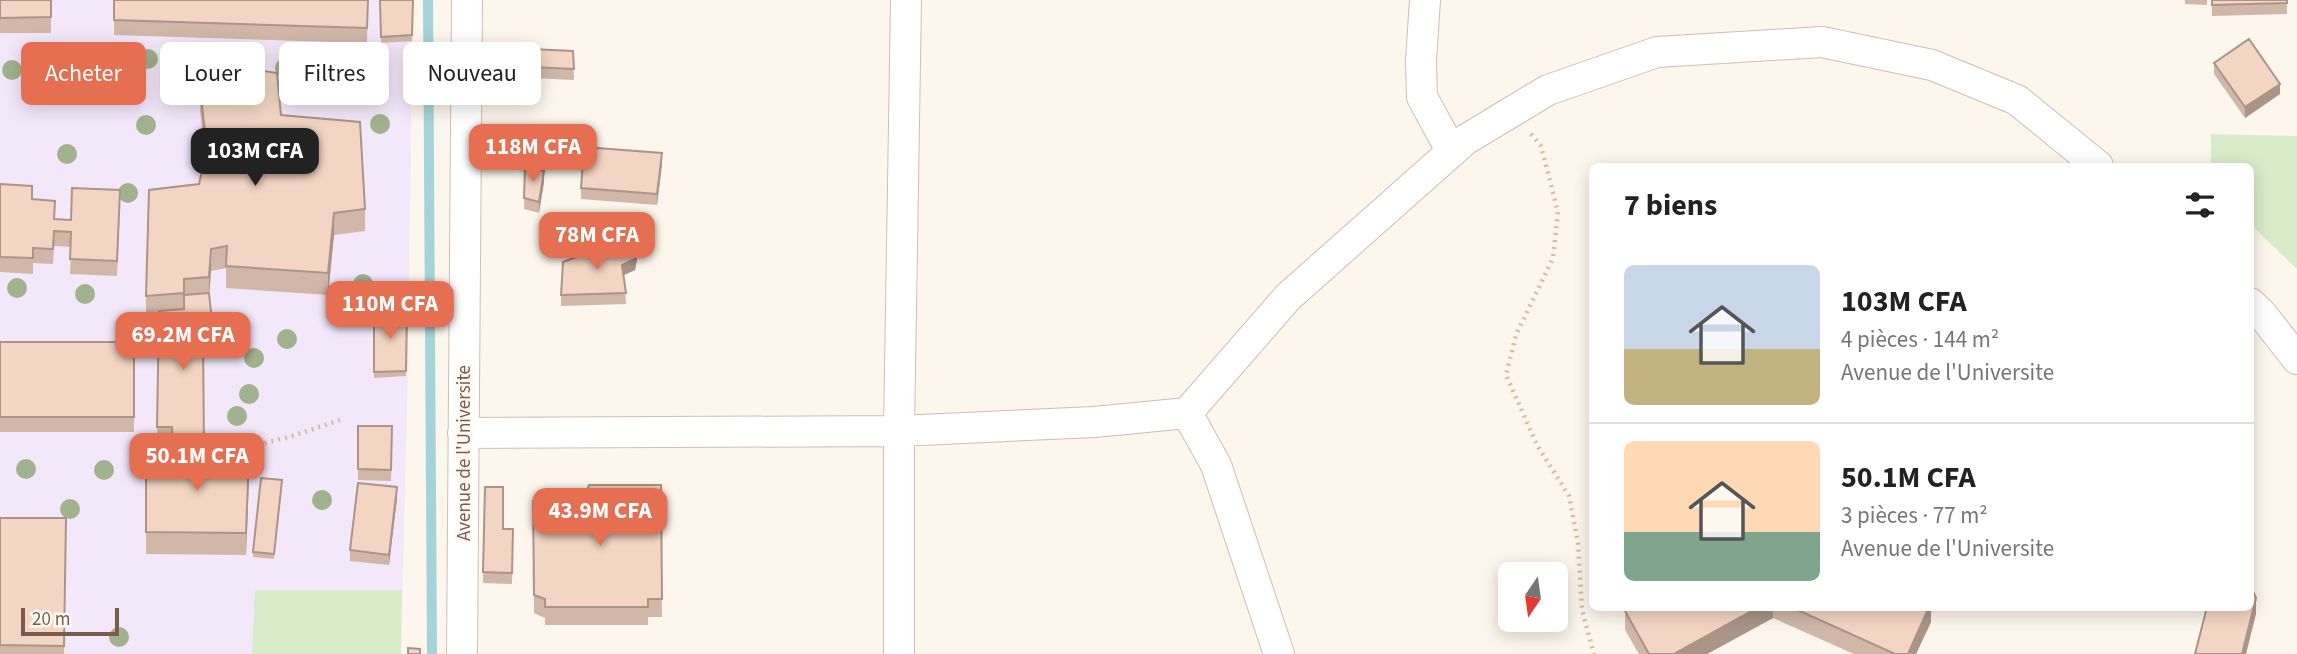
<!DOCTYPE html>
<html lang="fr">
<meta charset="utf-8">
<style>
:root{--surface:#fff;--page:#f2f2f2;--text:#222;--muted:#767676;--line:#e0e0e0;--accent:#e76f51}
body{margin:0;font-family:"Source Sans 3",sans-serif;background:var(--page);color:var(--text);height:100vh;display:flex;flex-direction:column;font-size:26px;white-space:nowrap}
*{box-sizing:border-box;margin:0}
p{font-size:23px;color:var(--muted)}
.icon{flex:none;width:38px;height:38px;fill:none;stroke:currentColor;stroke-width:2;stroke-linecap:round;stroke-linejoin:round}
.map{position:relative;flex:1;overflow:hidden}
.side{position:absolute;left:1589px;top:163px;width:665px;height:448px;display:flex;flex-direction:column;background:var(--surface);border-radius:10px;box-shadow:0 4px 18px #0003}
.side>*{flex:none}
.banner{position:absolute;left:21px;top:42px;width:665px;height:63px;display:flex;gap:14px}
.needle{width:46px;rotate:193deg}
.buttons{position:absolute;left:1498px;top:562px;display:grid;gap:14px}
.buttons a{display:grid;place-items:center;width:70px;height:70px;border-radius:10px;background:var(--surface);box-shadow:0 4px 18px #0003;font-size:35px}
.scale{position:absolute;left:21px;bottom:18px;width:98px;box-sizing:border-box;padding-left:7px;border:4px solid #7a5c4d;border-top:0;font-size:19px;line-height:24px;white-space:nowrap;color:#7a5c4d;-webkit-text-stroke:5px #fffaf3;paint-order:stroke}
.price{position:absolute;translate:-50% -60px;padding:0 16px;border-radius:14px;background:var(--accent);color:#fff;font-size:23px;line-height:46px;filter:drop-shadow(0 2px 4px #0008)}
.price::after{content:'';position:absolute;left:50%;top:42px;width:21px;height:16px;margin-left:-10px;background:inherit;clip-path:polygon(0 0,100% 0,50% 100%)}
.price.current{background:#222;color:#fff}
ul{padding:0;list-style:none}
li{display:flex;align-items:center;gap:21px;height:175px;padding:0 35px}
li+li{border-top:2px solid var(--line)}
li span{display:grid;place-items:center;flex:none;width:196px;height:140px;border-radius:10px;color:#555}
li>.icon{margin-inline-start:auto}
span .icon{width:84px;height:84px;fill:#fffc;stroke-width:1}
li b{font-size:30px}
h2{display:flex;justify-content:space-between;align-items:center;height:84px;padding:0 35px;font-size:30px}
.pill{padding:0 24px;border-radius:10px;background:var(--surface);box-shadow:0 4px 18px #0003;font-size:24px;line-height:63px}
.pill.current{background:var(--accent);color:#fff}
.map>svg:first-child{display:block}
</style>
<div class="map">
<svg width="2297" height="654" viewBox="0 0 2297 654">
<rect width="100%" height="100%" fill="#fdf6ec"/>
<path fill="#f3e8fa" d="M0,0H413L407,414L401,654H0Z"/>
<path fill="#d8ecc9" d="M2211,134L2297,136V269L2251,225L2250,166H2211Z
M255,590H402L401,654H252Z"/>
<g fill="none" stroke-linecap="round" stroke-linejoin="round">
<path stroke="#a5d3da" stroke-width="10" d="M428,0L432,654"/>
<defs>
<path id="street" d="M1425,0L1421,60L1422,97L1452,152
M2250,303L2261,313L2297,359
M1187,413L1288,297L1465,140L1548,90L1657,52L1822,42L1932,65L2017,100L2098,166
M463,433L899,431L1094,422L1187,413L1216,465L1279,654
M462,654L467,0
M899,654V431L906,0"/>
</defs>
<use href="#street" stroke="#d1beb0" stroke-width="32"/>
<path stroke="#d9b8a5" stroke-width="4.5" stroke-dasharray="2 5" stroke-linecap="butt" d="M1531,134L1541,146L1558,212L1553,258L1516,335L1506,375L1537,445L1569,496L1578,543L1582,610L1594,654
M224,454L292,436L340,420"/>
<use href="#street" stroke="#fff" stroke-width="30"/>
</g>
<g fill="#a0b28e">
<circle cx="148" cy="59" r="10"/>
<circle cx="309" cy="61" r="10"/>
<circle cx="285" cy="68" r="10"/>
<circle cx="12" cy="70" r="10"/>
<circle cx="203" cy="79" r="10"/>
<circle cx="315" cy="95" r="10"/>
<circle cx="380" cy="124" r="10"/>
<circle cx="146" cy="125" r="10"/>
<circle cx="67" cy="154" r="10"/>
<circle cx="128" cy="193" r="10"/>
<circle cx="363" cy="284" r="10"/>
<circle cx="17" cy="288" r="10"/>
<circle cx="85" cy="294" r="10"/>
<circle cx="287" cy="339" r="10"/>
<circle cx="254" cy="358" r="10"/>
<circle cx="249" cy="394" r="10"/>
<circle cx="237" cy="416" r="10"/>
<circle cx="26" cy="469" r="10"/>
<circle cx="104" cy="470" r="10"/>
<circle cx="322" cy="500" r="10"/>
<circle cx="70" cy="509" r="10"/>
<circle cx="119" cy="637" r="10"/>
</g>
<path fill="#d1b7a8" d="M0,0H51V33H0Z
M114,0H368L367,43L114,35Z
M380,0H413L412,41L381,43Z
M2185,0H2207V5L2185,4Z
M2212,0H2287V14L2212,16Z
M530,49L573,51L574,80L531,78Z
M2214,63L2280,94L2245,118L2214,74Z
M200,88L281,115L365,209V231L334,235L328,295L226,288V268L211,271L209,296L213,338H203L204,453L249,476L246,555L146,554V452L173,453L172,433H157L159,317L146,318V296L199,184L205,157L200,110Z
M543,146L540,170L544,182L539,213L524,209L525,169H521V158Z
M662,164L657,205L581,199V188Z
M0,184L32,199L55,219L71,220L120,206L117,276L70,274L71,247L54,246L53,264L33,263V274L0,272Z
M637,259L635,270L624,275L626,304L561,306V295Z
M407,309L406,376L374,378V311Z
M0,342H134V432H0Z
M358,426H392L391,481L358,480Z
M661,485L662,617H648V625H545V618L534,613L533,501L584,500Z
M282,486L274,559L253,557V552Z
M485,487L503,529H513L512,584L483,583Z
M397,498L389,565L350,561V550Z
M0,518H66L64,654H0Z
M1633,607H1931V622L1916,654H1854L1773,618L1707,654H1639L1625,630V611Z"/>
<path fill="#aa9588" d="M2280,84V94L2245,118V107Z
M543,135V146L539,172V161Z
M662,153V164L657,205V194Z
M544,171V182L539,213V202Z
M334,213V235L328,295V273Z
M637,248V259L635,270L622,276V265Z
M211,249V271L209,299V277Z
M249,454V476L246,555V533Z
M397,487V498L389,565V555Z
M2256,598V614L2246,654H2242Z
M1759,607H1773V618L1707,654H1674Z
M1929,607H1931V622L1916,654H1908Z"/>
<path fill="#f3d5c3" stroke="#aa9588" stroke-width="2" d="M0,0H51V17L0,18Z
M114,0H368L367,28L114,20Z
M380,0H413L412,35L381,37Z
M2212,0H2287V3L2212,5Z
M2249,39L2280,84L2245,107L2214,63Z
M530,49L573,51L574,69L531,67Z
M230,66L277,73L281,115L360,122L365,209L334,213L328,273L226,266L227,246L211,249L209,277L184,279V293L146,296L149,190L199,184L207,150L200,88Z
M524,134L543,135L539,161L521,158Z
M584,147L662,153L657,194L581,188Z
M525,167L544,171L539,202L524,198Z
M0,184L32,186V199L55,201L54,219L71,220L72,188L120,190L117,261L70,259L71,232L54,231L53,249L33,248V258L0,257Z
M600,248H637L635,259L622,265L626,293L561,295L563,262Z
M209,293L213,332H203L204,453H173L172,427H157L159,311L184,309V295Z
M407,309L406,371L374,372V311Z
M0,342H134V417H0Z
M358,426H392L391,470L358,469Z
M146,452L249,454L246,533L146,532Z
M261,478L282,480L274,554L253,552Z
M358,483L397,487L389,555L350,550Z
M589,485H661L662,599H648V607H545V599L534,595L533,501L584,500Z
M485,487H503V529H513L512,573L483,572Z
M0,518H66L64,646L0,645Z
M2250,584L2256,598L2242,654H2195L2207,607H2250Z
M1633,607H1759L1674,654H1649L1625,611Z
M1791,607H1929L1908,654H1895Z
M408,648L420,649V654H408Z"/>
<g text-anchor="middle" stroke-width="6" stroke-linejoin="round" paint-order="stroke">
<g font-size="19" fill="#7a5c4d" stroke="#fffaf3">
<text transform="translate(463 453) rotate(-90)" y="7">Avenue de l'Universite</text>
</g>
</g>
</svg>
<div class="buttons">
<a><svg class="needle" viewBox="-14 -14 28 28"><path d="M0-13l5 13h-10z" fill="#e53935"/><path d="M0 13l5-13h-10z" fill="#767676"/></svg></a>
</div>
<div class="scale">20 m</div>
<b class="price" style="left:533px;top:184px">118M CFA</b>
<b class="price current" style="left:255px;top:188px">103M CFA</b>
<b class="price" style="left:597px;top:272px">78M CFA</b>
<b class="price" style="left:390px;top:341px">110M CFA</b>
<b class="price" style="left:183px;top:372px">69.2M CFA</b>
<b class="price" style="left:197px;top:493px">50.1M CFA</b>
<b class="price" style="left:600px;top:548px">43.9M CFA</b>
<div class="banner">
<a class="pill current">Acheter</a>
<a class="pill">Louer</a>
<a class="pill">Filtres</a>
<a class="pill">Nouveau</a>
</div>
<section class="side">
<h2>7 biens<svg class="icon" aria-label="filters" viewBox="0 0 24 24"><path d="M4 7h16M4 17h16"/><circle cx="9" cy="7" r="2"/><circle cx="15" cy="17" r="2"/></svg></h2>
<ul>
<li><span style="background:linear-gradient(#c9d6e8 60%,#c2b280 0)"><svg class="icon" aria-label="home" viewBox="0 0 24 24"><path d="M3 11l9-7 9 7M6 9v11h12V9"/></svg></span><div><b>103M CFA</b><p>4 pièces · 144 m²</p><p>Avenue de l'Universite</p></div></li>
<li><span style="background:linear-gradient(#ffd9b3 65%,#7fa58c 0)"><svg class="icon" aria-label="home" viewBox="0 0 24 24"><path d="M3 11l9-7 9 7M6 9v11h12V9"/></svg></span><div><b>50.1M CFA</b><p>3 pièces · 77 m²</p><p>Avenue de l'Universite</p></div></li>
</ul>
</section>
</div>
